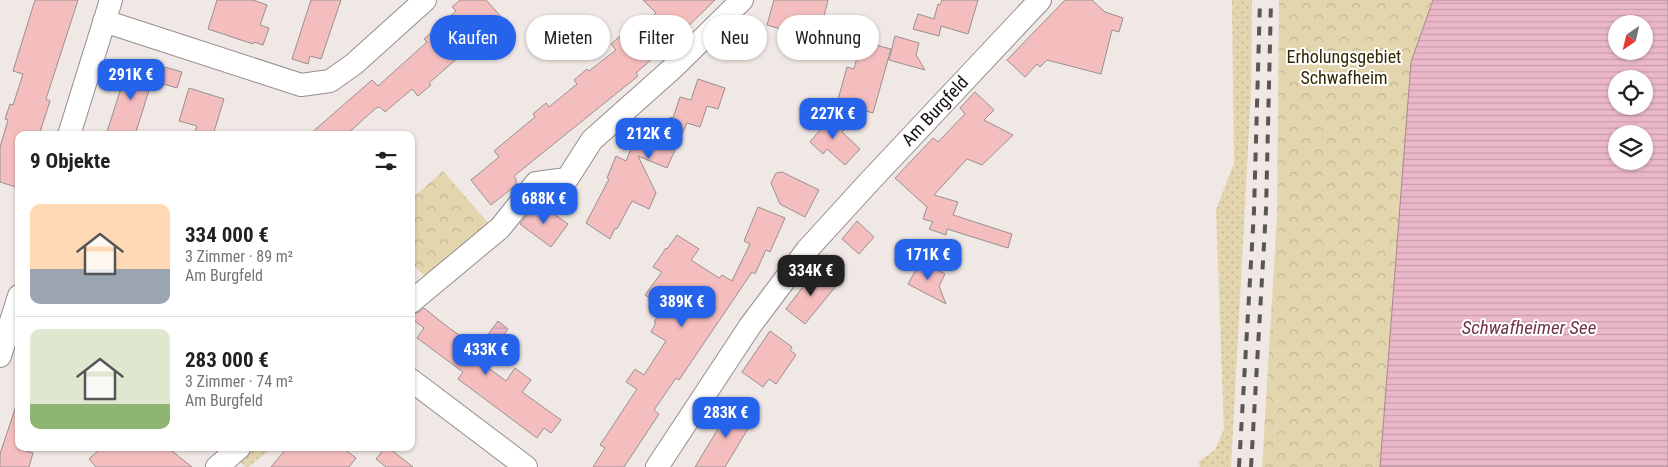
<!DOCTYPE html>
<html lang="de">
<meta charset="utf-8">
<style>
:root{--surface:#fff;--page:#f6f6f6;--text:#202124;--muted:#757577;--line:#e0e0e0;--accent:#2563eb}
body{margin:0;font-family:"Roboto Condensed",sans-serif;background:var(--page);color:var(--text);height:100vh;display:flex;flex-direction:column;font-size:19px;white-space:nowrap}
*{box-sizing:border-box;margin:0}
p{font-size:16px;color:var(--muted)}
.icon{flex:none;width:28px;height:28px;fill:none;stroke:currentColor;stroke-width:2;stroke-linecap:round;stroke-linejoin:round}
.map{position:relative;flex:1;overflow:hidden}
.details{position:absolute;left:15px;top:131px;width:400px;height:320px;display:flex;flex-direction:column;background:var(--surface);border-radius:10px;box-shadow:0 1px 4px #0004}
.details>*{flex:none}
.top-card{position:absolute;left:430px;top:15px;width:475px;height:45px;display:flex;gap:10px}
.needle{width:32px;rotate:214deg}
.tools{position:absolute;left:1608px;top:15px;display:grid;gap:10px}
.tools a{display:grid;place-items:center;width:45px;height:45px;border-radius:50%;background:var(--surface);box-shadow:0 1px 4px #0004;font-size:25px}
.price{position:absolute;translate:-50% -42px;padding:0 11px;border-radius:10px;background:var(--accent);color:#fff;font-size:16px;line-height:32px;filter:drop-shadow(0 1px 2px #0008)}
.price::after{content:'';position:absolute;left:50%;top:30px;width:15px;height:11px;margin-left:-8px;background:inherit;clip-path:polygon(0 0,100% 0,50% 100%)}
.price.selected{background:#222;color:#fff}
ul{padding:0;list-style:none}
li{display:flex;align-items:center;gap:15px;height:125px;padding:0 15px}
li+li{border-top:1px solid var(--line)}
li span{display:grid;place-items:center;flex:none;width:140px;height:100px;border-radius:10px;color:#555}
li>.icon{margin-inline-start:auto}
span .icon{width:60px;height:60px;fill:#fffc;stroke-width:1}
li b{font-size:21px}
h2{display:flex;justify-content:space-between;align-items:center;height:60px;padding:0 15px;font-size:21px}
.tag{padding:0 18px;border-radius:22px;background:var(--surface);box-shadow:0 1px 4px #0004;font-size:18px;line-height:45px}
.tag.selected{background:var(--accent);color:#fff}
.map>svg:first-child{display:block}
</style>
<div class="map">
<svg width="1668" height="467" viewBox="0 0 1668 467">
<defs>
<pattern id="grass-dots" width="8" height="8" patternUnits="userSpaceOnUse" patternTransform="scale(1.25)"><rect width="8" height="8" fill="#e3d5ae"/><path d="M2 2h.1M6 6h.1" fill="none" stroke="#c2b694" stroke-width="1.8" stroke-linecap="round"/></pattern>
<pattern id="forest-crowns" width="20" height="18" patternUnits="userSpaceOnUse" patternTransform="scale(1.25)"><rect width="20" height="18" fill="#e3d5ae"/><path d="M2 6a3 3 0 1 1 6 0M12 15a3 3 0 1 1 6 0" fill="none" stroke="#c2b694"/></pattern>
<pattern id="water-rules" width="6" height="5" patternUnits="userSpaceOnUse" patternTransform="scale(1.25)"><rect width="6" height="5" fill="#ebb8ca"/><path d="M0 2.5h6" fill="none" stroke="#c99dac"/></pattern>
</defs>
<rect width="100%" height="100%" fill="#f0e8e5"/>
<path fill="url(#grass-dots)" d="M1232,0H1252L1251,92L1231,467H1200L1198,462L1215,450L1224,429L1216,210L1234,163Z
M251,448H273L248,467H245L238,458Z"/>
<path fill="url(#forest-crowns)" d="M1279,0H1433L1411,62L1380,467H1262L1277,216Z
M443,171L491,226L429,281L411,262V199Z"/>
<path fill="url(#water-rules)" stroke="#aa8692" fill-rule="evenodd" d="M1433,0H1668V467H1380L1411,62ZM1616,24H1644V51H1616ZM1616,79H1644V106H1616ZM1616,134H1644V161H1616Z
M498,321L508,329L491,352L481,344Z"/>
<path fill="#f5bebe" stroke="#989090" d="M35,0H78L46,99L50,101L39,135H19V188L0,182V147L8,120L5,119L10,104L13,105L23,74L13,71Z
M217,0H253L267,5L260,25L269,28L263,45L254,42L253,44L208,29Z
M311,0H341L321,59L310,56L308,64L292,59Z
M460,0H486L505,21L489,35L488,33L461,55L429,83L431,85L418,96L412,89L385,112L380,107L376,108L346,135H309L372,80L378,86L427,42L424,39L456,11L452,7Z
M643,0H715L677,37L636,73L638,76L514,176L516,179V185L491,205L471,180L499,157L494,151L535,117L533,114L546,103L549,107L577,84L574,80L587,69L589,71L616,50L611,44L625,32L629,37L656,13Z
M774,0H828L816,48L792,41L794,33L767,25Z
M942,0H978L968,34L941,26L939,36L913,29L918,14L934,19L938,4L940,5Z
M1065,0H1092L1105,12L1123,18L1119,32L1112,30L1101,74L1047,60L1040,67L1037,64L1025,77L1007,60Z
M895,36L919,43L916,55L925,70L889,60Z
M864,42L891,49L873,113L837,103L847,67L854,69L861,43L864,44Z
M129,63L155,71L135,135H106Z
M165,67L182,72L177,88L160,83Z
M698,79L725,88L718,109L707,106L700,127L687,123L667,168L638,156L656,193L649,209L632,201L617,229L615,228L610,239L586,223L609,179L607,178L616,156L626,161L642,123L664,133L670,117L673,118L680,97L691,100Z
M189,88L224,99L213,135H194L197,126L179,121Z
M975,92L994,110L984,120L1013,135L982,165L967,159L934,195L958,202L953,215L1012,234L1008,248L947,229L946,235L929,229L933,222L923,219L927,207L895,178L933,138L938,142L965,114L960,108Z
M824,112L844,130L842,132L860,149L845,165L827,149L823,154L810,142L820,130L813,124Z
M782,172L819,190L805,217L780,204L771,183L776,173Z
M540,204L568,224L551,247L520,224L530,211L533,213Z
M758,207L785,218L770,252L766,250L755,274L752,272L679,380L676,378L654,410L659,414L624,467H593L605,448L600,445L637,389L626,382L635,369L644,375L666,341L651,332L656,323L654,322L664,307L645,295L662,272L653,267L666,248L667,249L677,235L699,249L691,260L719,278L722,275L732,281L750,244L744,241Z
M857,221L874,237L859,254L842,239Z
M921,261L945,274L939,286L946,304L908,284Z
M816,270L836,286L805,324L786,309Z
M424,308L449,328L481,350L475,358L506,381L515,368L531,380L522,392L561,420L551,433L544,428L537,438L458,379L463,372L417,338L424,328L411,318V315L419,312Z
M770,331L792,347L790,350L796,355L776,384L769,379L763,387L742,372Z
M733,404L755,417L725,467H695Z
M16,406L19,407V449L33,453L29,467H0V454Z
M101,448H168L192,467H96L89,459Z
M287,448H343L356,458L349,467H271Z
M385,448H389L413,467H386L376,459Z"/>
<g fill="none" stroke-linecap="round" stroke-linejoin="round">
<defs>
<path id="minor" d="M104,21L301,85L330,81L354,64L425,0
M69,135L111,0
M411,302L500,228L536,183L567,179L592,140L674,67L742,0
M0,356L19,296
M411,380L526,467
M217,467L239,448
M657,467L750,326L807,250L869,182L1040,0"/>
</defs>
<use href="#minor" stroke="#948d8b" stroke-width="24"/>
<use href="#minor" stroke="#fff" stroke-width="22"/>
<path stroke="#5b5654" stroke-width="4" stroke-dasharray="9 9" stroke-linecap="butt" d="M1239,467L1254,211L1260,0
M1251,467L1266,210L1271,0"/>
</g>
<g text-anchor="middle" stroke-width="4" stroke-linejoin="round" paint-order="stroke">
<g font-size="18" fill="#342802" stroke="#fff">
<text x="1344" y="63">Erholungsgebiet<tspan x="1344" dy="21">Schwafheim</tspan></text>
</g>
<g font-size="18" fill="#13100f" stroke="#fff">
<text transform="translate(935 111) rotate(-47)" y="6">Am Burgfeld</text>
</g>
<g font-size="19" font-style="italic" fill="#71334d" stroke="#fff">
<text x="1529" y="334">Schwafheimer See</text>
</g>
</g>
</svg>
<div class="tools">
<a><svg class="needle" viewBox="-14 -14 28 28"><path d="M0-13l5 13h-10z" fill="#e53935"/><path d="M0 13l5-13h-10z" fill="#757577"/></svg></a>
<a><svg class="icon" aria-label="locate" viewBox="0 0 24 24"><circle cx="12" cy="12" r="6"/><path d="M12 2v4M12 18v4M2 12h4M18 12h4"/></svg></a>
<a><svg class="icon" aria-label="layers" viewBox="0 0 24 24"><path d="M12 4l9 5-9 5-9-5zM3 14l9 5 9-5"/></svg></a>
</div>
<b class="price" style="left:131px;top:101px">291K €</b>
<b class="price" style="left:833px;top:140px">227K €</b>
<b class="price" style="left:649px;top:160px">212K €</b>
<b class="price" style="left:544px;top:225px">688K €</b>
<b class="price" style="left:928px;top:281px">171K €</b>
<b class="price selected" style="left:811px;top:297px">334K €</b>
<b class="price" style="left:682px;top:328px">389K €</b>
<b class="price" style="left:486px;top:376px">433K €</b>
<b class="price" style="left:726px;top:439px">283K €</b>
<div class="top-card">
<a class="tag selected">Kaufen</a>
<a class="tag">Mieten</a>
<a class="tag">Filter</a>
<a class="tag">Neu</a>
<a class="tag">Wohnung</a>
</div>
<section class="details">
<h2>9 Objekte<svg class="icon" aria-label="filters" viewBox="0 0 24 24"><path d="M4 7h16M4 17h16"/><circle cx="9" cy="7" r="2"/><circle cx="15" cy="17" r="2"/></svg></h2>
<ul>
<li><span style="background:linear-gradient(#ffd9b3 65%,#9aa5b1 0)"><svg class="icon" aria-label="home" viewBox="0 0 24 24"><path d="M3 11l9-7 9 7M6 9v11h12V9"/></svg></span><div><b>334 000 €</b><p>3 Zimmer · 89 m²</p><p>Am Burgfeld</p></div></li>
<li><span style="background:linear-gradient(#dfe7d0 75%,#8fb573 0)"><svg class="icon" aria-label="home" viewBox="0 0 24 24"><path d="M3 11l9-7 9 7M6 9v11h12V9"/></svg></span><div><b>283 000 €</b><p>3 Zimmer · 74 m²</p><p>Am Burgfeld</p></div></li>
</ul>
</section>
</div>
